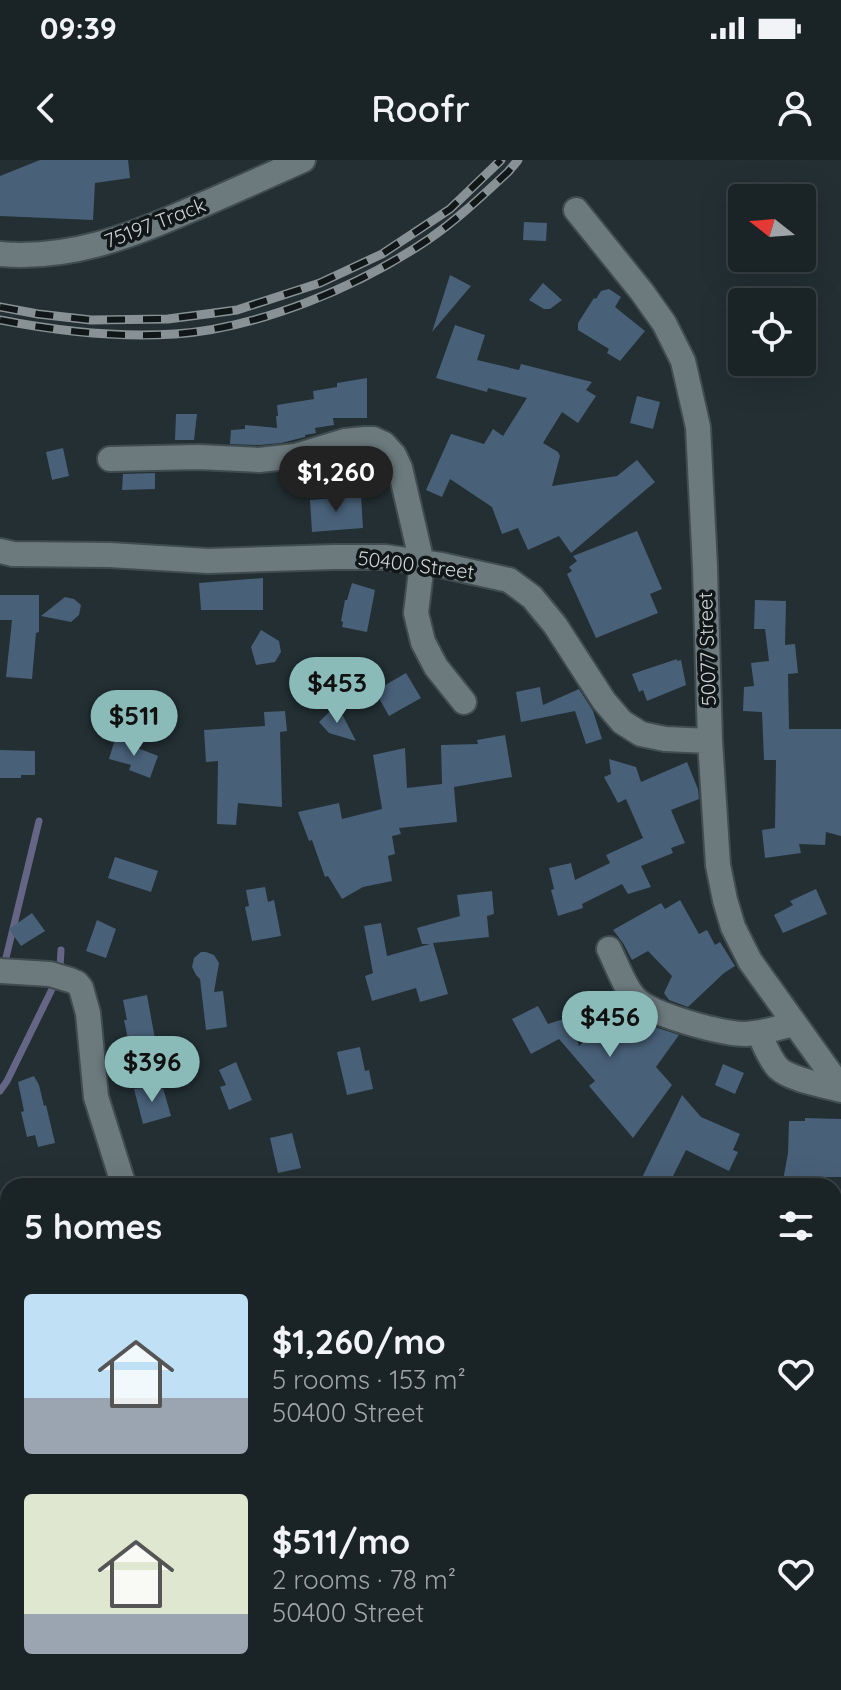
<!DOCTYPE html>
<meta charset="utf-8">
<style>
:root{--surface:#1a2326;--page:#232b2e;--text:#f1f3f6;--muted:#9fa4a7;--line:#384043;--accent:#8bbbb9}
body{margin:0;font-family:Quicksand,sans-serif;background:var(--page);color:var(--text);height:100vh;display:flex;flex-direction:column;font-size:30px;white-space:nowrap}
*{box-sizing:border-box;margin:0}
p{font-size:26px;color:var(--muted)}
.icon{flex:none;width:44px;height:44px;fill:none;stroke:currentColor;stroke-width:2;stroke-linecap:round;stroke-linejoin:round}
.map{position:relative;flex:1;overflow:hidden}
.side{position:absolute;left:0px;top:1018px;width:842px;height:512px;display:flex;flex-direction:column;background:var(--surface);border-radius:24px 24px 0 0;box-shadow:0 8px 32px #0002,0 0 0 2px var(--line)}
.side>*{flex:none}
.needle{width:52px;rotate:287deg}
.tools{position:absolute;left:728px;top:24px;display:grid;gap:16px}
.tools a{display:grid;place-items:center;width:88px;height:88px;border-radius:8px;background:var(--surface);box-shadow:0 8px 32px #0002,0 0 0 2px var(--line);font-size:40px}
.price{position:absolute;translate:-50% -68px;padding:0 18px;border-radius:28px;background:var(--accent);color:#111;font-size:26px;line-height:52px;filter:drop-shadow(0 2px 4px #0008)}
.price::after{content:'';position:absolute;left:50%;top:48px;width:24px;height:18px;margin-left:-12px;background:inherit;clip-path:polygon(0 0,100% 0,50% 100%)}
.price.on{background:#222;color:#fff}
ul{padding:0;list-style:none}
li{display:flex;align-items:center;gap:24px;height:200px;padding:0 24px}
li span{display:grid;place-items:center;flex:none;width:224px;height:160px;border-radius:8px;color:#555}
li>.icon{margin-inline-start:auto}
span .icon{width:96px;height:96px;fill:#fffc;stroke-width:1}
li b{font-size:34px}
h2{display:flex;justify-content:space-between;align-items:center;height:96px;padding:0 24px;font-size:34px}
.status{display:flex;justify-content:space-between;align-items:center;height:56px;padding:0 40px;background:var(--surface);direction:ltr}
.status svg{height:22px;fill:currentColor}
header{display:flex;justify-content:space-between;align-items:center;height:104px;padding:0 24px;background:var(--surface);font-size:36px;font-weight:600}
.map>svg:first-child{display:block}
</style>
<div class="status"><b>09:39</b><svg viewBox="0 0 49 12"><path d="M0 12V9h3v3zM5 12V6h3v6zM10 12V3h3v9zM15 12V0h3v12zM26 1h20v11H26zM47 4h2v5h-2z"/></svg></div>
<header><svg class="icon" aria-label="back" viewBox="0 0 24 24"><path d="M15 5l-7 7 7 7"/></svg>Roofr<svg class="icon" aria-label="person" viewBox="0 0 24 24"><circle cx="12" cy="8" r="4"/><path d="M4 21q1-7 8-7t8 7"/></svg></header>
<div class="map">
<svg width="841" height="1530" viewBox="0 0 841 1530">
<rect width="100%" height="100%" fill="#232f33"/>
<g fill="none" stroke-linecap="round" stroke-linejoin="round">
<path stroke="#656685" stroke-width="7" d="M4,806L39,661
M0,931L7,921L55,823L60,808L61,790
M0,1067L8,1113
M8,1173V1183
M0,1267L8,1238
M0,1391L1,1396L8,1403
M118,1522L124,1530"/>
</g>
<path fill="#486078" d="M40,0H128L130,18L95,23L93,60L0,56V16Z
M524,62L547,63L546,81L523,80Z
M450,115L471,126L432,172Z
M543,123L562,140L550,149H544L529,140Z
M609,129L621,137L615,147L645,171L620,201L607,193L609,189L578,170V163L594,138L596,139L601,131Z
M455,165L485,175L477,200L519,210L521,204L592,222L586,230L596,236L578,263L562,252L543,283L558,292L560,296L552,326L617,316L637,300L655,322L571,393L559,376L528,390L518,368L502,374L492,347L450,319L442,337L426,330L451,274L484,284L493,269L503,276L527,238L488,228L487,232L436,218Z
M367,218V258H333L334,265L315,268L316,273L305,275V277L281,283L259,285L230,284L231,270L245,269V265L277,268L276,256H278L277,245L314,239L313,231L337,227V223Z
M637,236L660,242L653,269L630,263Z
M176,254H197L194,280H175Z
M63,288L69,316L52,320L46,292Z
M155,313V329L122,330L123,314Z
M361,336L363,368L312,372L310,340Z
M637,371L662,429L650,434L658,453L596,478L567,414L572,411L569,407L577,401L573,396Z
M263,418V450H201L199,423Z
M352,423L375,430L367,472L342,467L343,462L341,461L345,440H347Z
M0,435H39V472L36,473L32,519L6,517L12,460H0Z
M65,437L74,439L81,445L79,455L71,462L41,456Z
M755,440L786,441L785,485L795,484L798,513L788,514L789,569H841V676L826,672L825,685L799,684L801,693L765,698L762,670L775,668L776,600H764L762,552L743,551L744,527L754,526L751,503L769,501L765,469H754Z
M261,470L279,481L281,492L275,502L256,505L251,487Z
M677,499V501L681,500L686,525L647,541L643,530L639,532L632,514Z
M406,513L421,538L389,556L375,531Z
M540,527L543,545L579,529L593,551L602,579L586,584L575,551L521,562L516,532Z
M285,551L287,571L280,572L282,647L238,643L236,665L217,664L218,601L206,602L204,570L265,566L264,552Z
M337,551L343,556L356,581L329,573L319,562L329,552Z
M505,575L512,617L454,627L457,662L399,668L401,674L392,676L395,694L388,696L392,721L363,727L342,739L328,716L325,717L312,680L309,681L298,652L339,643L342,659L382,649L373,595L405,588L407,628L442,624L441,585L478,584L477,580Z
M115,579L158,596L150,618L129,610L131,605L109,599Z
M0,590L35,591V615H21V618H0Z
M609,599L636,607L641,622L687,602L698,629L699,639L671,650L685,683L671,688L673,693L641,706L651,727L628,734L622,724L582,744L583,748L558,756L551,730L554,729L549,708L571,703L575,720L610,703L606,695L643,678L626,639L618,643L604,617L611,614Z
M115,697L158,711L151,732L108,718Z
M265,727L268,742L274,740L281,776L252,781L245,747L249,746L246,730Z
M816,729L827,754L783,773L774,755L793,745L790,741Z
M492,731L494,754L487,756L489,777L433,783L448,834L420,842L416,828L372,841L365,816L373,813L364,766L381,763L387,796L430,784H422L417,768L460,756L457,735Z
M680,740L699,774L707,770L715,785L720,782L735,806L724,813L688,847L669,840L664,833L672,816L648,791L632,800L623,783L613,770L661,743L665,749Z
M32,753L45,771L21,786L9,769Z
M97,760L116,769L106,798L86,791Z
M201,792H206L214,795L219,803L214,832L223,831L227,867L206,870L200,819L196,815L192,807L194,798Z
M147,835L155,879L129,884L124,860H127L123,840Z
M538,846L548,864L595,849L599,858L574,871L579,886L601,865L607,862L609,849L617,846L624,849L628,860L650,875L655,867L679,875L656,907L672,925L633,978L589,926L595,921L559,879L531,894L512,859Z
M360,887L365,911L369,910L373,929L347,935L337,892Z
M236,902L252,940L229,950L220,927L226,925L219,910Z
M723,904L744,913L735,934L715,925Z
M34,916L39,925L44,946L46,945L55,983L38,987L35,975L27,977L21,952L24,951L18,922Z
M157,926L158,930L163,928L171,956L143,964L134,929Z
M682,935L701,957L740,974L733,990L738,992L729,1011L686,990L668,1026H638Z
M805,958L841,959V1017H826L824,1026H782L788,993L789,961H805Z
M292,973L301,1008L278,1013L270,978Z"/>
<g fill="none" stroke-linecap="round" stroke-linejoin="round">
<defs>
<path id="minor" d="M576,50L642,132L664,163L683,201L698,267L705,407L710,581L718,705L725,740L733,767L750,801L841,928
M0,94C68,100 129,77 190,50C228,34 265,17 303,0
M110,299L198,297L259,300L296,296L345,281L365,279H373L384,284L394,295L400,308L422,403L416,453L423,482L436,507L464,542
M0,391L13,394L110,395L208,401L335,397H385L441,405L509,420L532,437L555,465L604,541L622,562L641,574L665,579L710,581
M609,789C616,803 625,828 635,838C651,855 722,874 746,874C762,873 778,868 794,864
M0,811L50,814L70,820L77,823L81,828L88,853L96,937L124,1026
M759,873C764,884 769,898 778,908C791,920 823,925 841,930
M834,1285L841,1286"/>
</defs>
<use href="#minor" stroke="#414c50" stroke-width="28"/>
<use href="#minor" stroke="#6c7a7e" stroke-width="24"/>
<defs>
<path id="rail" d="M0,147L38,154L91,160L168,159L237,150L320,123L382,94L450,49L501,0
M0,160C57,171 117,178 175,174C260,168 360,126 429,79C458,59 483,35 508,12L518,0"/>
</defs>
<use href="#rail" stroke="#889294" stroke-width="9"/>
<use href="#rail" stroke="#111618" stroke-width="6" stroke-dasharray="18" stroke-linecap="butt"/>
</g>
<g text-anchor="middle" stroke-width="7" stroke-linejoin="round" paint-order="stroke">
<g font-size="20" fill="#cdd5d7" stroke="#111618">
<text transform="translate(155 63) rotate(-21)" y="7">75197 Track</text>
<text transform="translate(416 405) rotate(7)" y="7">50400 Street</text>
<text transform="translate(707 489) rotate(-92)" y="7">50077 Street</text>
</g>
</g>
</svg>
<div class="tools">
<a><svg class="needle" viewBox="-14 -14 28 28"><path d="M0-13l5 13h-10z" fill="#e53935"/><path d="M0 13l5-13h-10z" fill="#9fa4a7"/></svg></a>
<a><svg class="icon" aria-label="locate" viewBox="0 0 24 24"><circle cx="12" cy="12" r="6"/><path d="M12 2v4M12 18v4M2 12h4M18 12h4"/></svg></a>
</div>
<b class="price on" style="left:336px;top:354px">$1,260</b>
<b class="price" style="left:337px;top:565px">$453</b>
<b class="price" style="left:134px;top:598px">$511</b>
<b class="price" style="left:610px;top:899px">$456</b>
<b class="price" style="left:152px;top:944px">$396</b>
<section class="side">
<h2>5 homes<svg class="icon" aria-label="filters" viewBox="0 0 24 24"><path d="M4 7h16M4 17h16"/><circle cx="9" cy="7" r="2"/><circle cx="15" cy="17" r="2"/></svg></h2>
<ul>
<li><span style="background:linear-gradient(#bfe0f5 65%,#9aa5b1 0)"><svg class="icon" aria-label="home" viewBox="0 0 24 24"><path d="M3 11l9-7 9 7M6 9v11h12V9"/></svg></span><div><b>$1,260/mo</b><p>5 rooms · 153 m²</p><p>50400 Street</p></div><svg class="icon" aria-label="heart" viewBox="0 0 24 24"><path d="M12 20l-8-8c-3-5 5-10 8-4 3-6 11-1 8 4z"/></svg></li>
<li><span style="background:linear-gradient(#dfe7d0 75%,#9aa5b1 0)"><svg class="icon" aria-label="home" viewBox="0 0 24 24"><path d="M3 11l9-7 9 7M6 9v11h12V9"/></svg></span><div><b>$511/mo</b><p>2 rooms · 78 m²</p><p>50400 Street</p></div><svg class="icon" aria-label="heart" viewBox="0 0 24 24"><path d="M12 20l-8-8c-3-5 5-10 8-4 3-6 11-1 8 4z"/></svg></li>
</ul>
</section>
</div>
